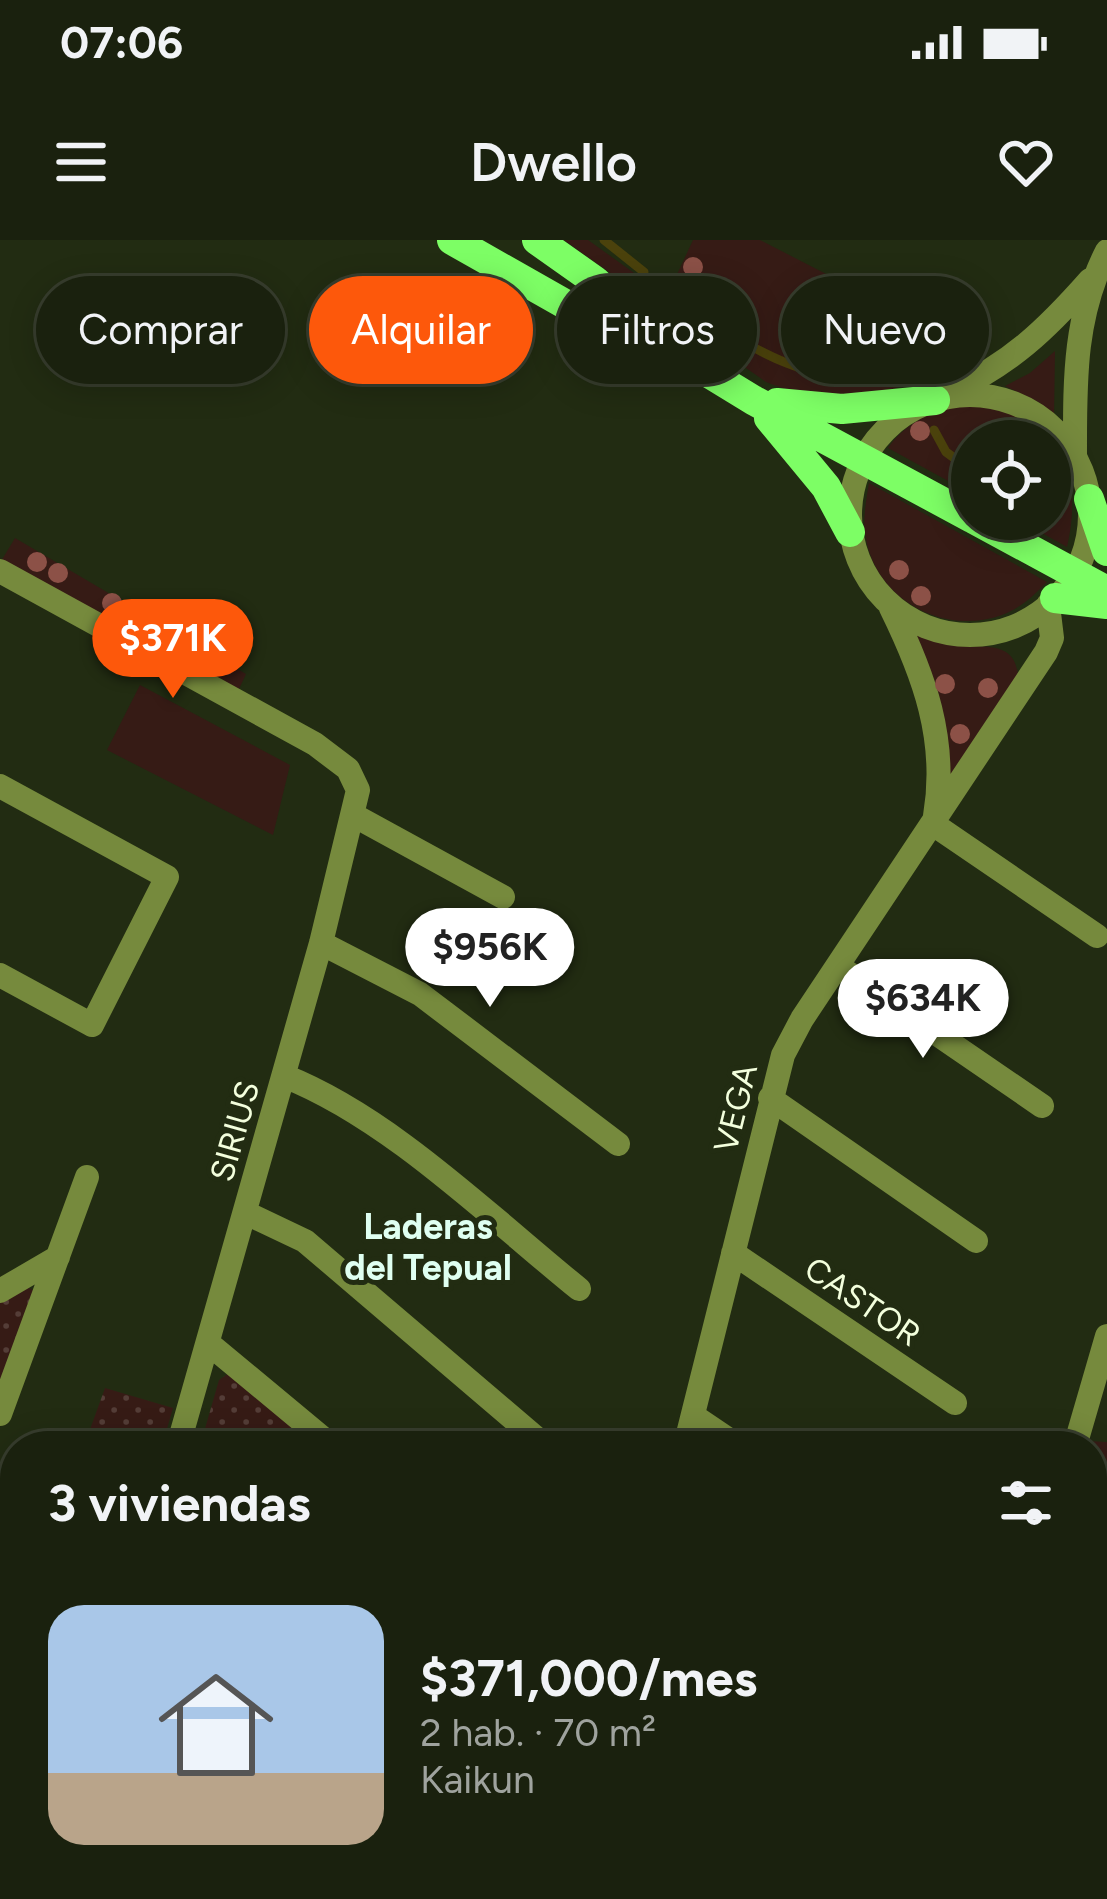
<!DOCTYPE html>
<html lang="es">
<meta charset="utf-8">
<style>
:root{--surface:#1a210e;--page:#232917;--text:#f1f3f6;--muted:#9fa39e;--line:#383e2e;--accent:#fd580b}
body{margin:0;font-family:Figtree,sans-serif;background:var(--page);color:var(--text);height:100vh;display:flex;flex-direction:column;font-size:45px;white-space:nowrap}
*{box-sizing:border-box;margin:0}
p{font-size:39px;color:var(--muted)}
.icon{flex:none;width:66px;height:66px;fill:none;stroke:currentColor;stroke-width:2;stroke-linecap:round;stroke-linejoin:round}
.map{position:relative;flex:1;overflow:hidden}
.drawer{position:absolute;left:0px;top:1191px;width:1107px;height:468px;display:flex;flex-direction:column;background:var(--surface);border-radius:48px 48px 0 0;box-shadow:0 6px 30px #0003,0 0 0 3px var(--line)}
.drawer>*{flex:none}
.hud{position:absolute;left:36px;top:36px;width:1035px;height:108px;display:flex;gap:24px}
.controls{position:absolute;left:951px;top:180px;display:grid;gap:24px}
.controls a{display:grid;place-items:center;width:120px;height:120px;border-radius:50%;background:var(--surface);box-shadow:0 6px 30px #0003,0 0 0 3px var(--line);font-size:60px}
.price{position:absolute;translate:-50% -102px;padding:0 27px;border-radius:42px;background:#fff;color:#222;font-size:39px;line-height:78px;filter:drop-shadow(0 3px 6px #0008)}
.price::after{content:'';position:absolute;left:50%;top:72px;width:36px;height:27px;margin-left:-18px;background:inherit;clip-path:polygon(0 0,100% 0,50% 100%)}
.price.active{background:var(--accent);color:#fff}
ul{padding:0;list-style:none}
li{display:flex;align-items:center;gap:36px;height:300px;padding:0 48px}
li span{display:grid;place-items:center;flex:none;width:336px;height:240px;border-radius:36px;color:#555}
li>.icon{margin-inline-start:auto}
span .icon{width:144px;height:144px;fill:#fffc;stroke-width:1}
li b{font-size:51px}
h2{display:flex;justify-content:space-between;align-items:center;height:144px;padding:0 48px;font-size:51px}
.chip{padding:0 42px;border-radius:54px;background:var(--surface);box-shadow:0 6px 30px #0003,0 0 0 3px var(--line);font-size:42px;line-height:108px}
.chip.active{background:var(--accent);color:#fff}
.status{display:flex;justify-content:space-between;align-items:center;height:84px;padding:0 60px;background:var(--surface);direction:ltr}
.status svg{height:33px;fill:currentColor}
header{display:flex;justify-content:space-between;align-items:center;height:156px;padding:0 48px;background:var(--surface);font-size:54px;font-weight:600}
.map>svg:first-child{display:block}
</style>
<div class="status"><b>07:06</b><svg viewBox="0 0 49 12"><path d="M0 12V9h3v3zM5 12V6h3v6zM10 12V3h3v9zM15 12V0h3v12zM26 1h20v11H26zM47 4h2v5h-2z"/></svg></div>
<header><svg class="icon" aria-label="menu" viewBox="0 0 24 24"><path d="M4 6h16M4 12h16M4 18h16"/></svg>Dwello<svg class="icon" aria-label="heart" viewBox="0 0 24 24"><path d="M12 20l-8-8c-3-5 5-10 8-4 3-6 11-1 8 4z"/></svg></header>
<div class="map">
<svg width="1107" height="1659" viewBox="0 0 1107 1659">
<defs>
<pattern id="park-dots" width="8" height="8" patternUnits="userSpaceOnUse" patternTransform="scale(3)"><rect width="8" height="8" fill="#361b15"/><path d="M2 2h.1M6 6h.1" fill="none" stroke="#543d37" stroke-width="1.8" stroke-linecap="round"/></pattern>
</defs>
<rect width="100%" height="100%" fill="#222c12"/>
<path fill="#361b15" d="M564,0H588L655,48L650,61Z
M693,0H760L976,111C917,152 835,170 766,142L661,69Z
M1055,111L1054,178L1040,163L1005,146L1030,133Z
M967,165L1011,172L1050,201H972V254L888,208C907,181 935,169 967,165Z
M1050,201C1075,234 1076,267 1067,307L1017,279H1050Z
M869,243L1047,342C1033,356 1021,368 1002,375C944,396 877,360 866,299C862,281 866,261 869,243Z
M15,298L246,434L238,451L0,323Z
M915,393C925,397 934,402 944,404C974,411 1014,395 1018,435L948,540Z
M140,445L290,525L273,595L107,510Z"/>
<path fill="url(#park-dots)" d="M26,1047L33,1050L0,1146V1061Z
M229,1133L322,1206H200L219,1140Z
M105,1148L173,1168L162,1206H84Z
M1087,1201L1107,1202V1365L1092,1362V1206H1086Z"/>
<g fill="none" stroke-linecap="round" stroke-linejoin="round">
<path stroke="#4b420c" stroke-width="9" d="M604,0L644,32
M684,62C745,108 824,155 903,134
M934,190L946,212L972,231
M1050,266H1054"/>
<path stroke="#be4832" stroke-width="4.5" stroke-dasharray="6 9" stroke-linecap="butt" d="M1092,1276L1107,1278"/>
<path stroke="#768a3d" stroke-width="24" d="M950,152C1011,123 1045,91 1090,40
M850 275a120 120 0 1 1 240 0a120 120 0 1 1-240 0Z
M1075,217C1075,145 1073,77 1107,11
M0,331L315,504L348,529L358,550L321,703L178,1206
M891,368C924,435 948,500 935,576
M0,546L167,637L92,785L0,735
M355,576L503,657
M933,584L1097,696
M321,703L420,754L618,904
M838,726L1042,866
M284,836C389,877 491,978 579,1049
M770,858L976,1001
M246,973L305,1001L543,1204
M733,1013L955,1163
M0,1051L58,1017
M208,1103L332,1206
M0,1174L87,937
M695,1177L738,1206
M685,1206L783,815L802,779L1046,412L1052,398L1048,365
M1075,1206L1107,1096
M1092,1430L1107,1434
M597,1644L620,1659
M50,1646L96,1659
M369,1659L372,1644
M553,1659L557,1644
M933,1659L938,1644"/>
<path stroke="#7dfe65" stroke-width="30" d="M452,0L579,72L663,105L753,160L972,278
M537,0L595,41L650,93
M777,163L842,169L935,160
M769,178L826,247L850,292
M1089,259L1107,311
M974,279L1107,351
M1055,358L1107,364"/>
</g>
<g fill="#8c5147">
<circle cx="693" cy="27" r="10"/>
<circle cx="920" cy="191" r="10"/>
<circle cx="37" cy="322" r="10"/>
<circle cx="899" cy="330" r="10"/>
<circle cx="58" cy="333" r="10"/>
<circle cx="921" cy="356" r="10"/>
<circle cx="112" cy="363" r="10"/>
<circle cx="131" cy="373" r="10"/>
<circle cx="150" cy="384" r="10"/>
<circle cx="169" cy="394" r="10"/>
<circle cx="189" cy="405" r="10"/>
<circle cx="226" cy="425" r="10"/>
<circle cx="945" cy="444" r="10"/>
<circle cx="988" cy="448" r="10"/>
<circle cx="960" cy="494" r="10"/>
</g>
<g text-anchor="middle" stroke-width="10" stroke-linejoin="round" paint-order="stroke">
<g font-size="33" fill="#f3ffdd" stroke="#222c12">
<text transform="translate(735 868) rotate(-76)" y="12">VEGA</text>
<text transform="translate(234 891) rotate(-74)" y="12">SIRIUS</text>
<text transform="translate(863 1061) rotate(34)" y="12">CASTOR</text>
</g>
<g font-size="36" font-weight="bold" fill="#dffff1" stroke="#222c12">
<text x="428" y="999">Laderas<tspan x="428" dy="41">del Tepual</tspan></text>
</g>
</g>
</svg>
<div class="controls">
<a><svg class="icon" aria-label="locate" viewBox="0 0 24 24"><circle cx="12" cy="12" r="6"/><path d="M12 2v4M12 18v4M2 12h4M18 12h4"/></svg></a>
</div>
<b class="price active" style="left:173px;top:461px">$371K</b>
<b class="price" style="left:490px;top:770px">$956K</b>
<b class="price" style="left:923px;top:821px">$634K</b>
<div class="hud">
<a class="chip">Comprar</a>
<a class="chip active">Alquilar</a>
<a class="chip">Filtros</a>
<a class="chip">Nuevo</a>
</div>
<section class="drawer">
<h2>3 viviendas<svg class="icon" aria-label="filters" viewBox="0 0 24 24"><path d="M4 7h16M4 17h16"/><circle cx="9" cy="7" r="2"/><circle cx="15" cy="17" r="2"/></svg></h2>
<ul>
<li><span style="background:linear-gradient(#a9c7e8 70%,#b9a48a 0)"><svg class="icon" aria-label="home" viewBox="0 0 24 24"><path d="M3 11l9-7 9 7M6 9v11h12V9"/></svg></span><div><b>$371,000/mes</b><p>2 hab. · 70 m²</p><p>Kaikun</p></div></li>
</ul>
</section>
</div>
